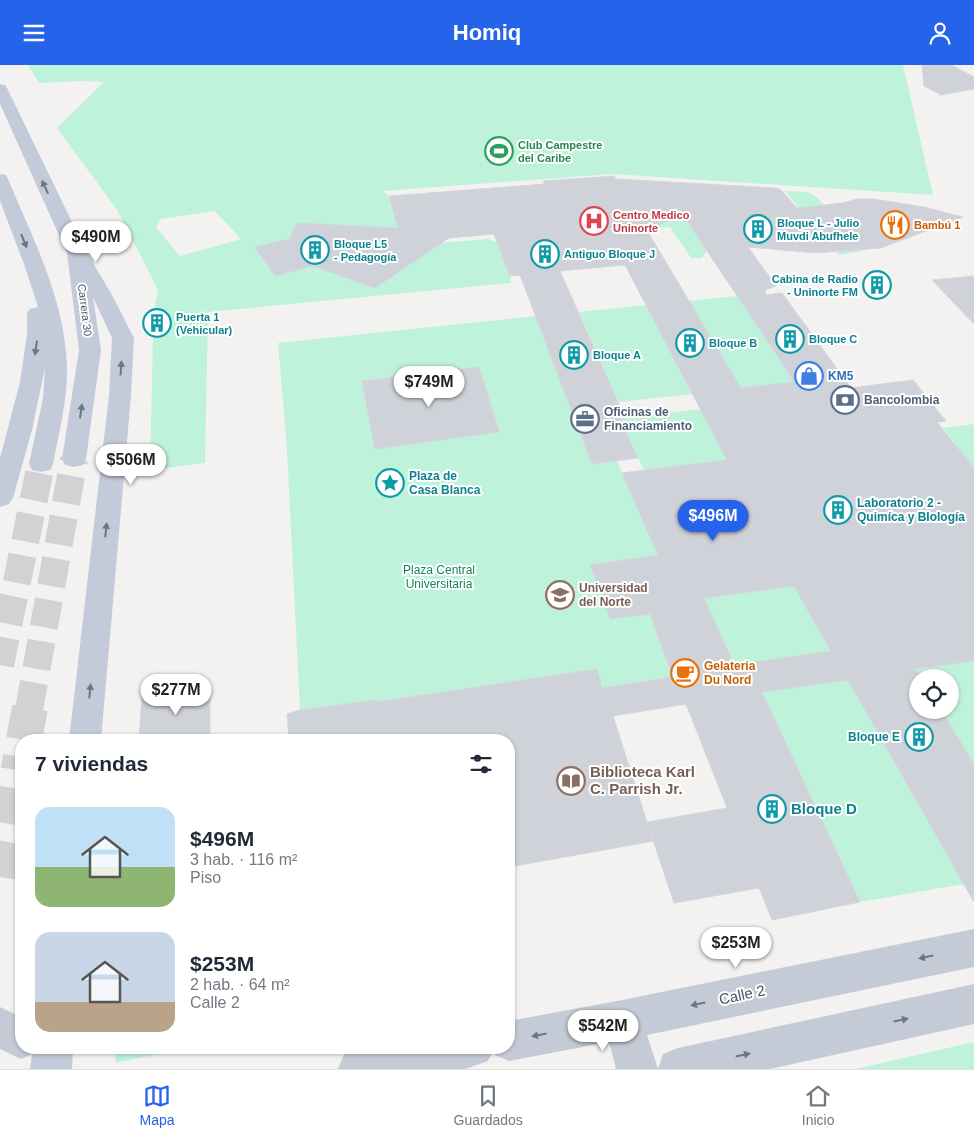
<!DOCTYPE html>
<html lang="es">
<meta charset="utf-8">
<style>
:root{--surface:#fff;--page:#f2f2f3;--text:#1f2937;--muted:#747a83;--line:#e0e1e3;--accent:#2563eb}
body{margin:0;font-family:Arial,sans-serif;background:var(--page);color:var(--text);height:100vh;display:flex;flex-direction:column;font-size:19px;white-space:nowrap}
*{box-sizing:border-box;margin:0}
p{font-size:16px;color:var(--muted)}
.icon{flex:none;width:28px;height:28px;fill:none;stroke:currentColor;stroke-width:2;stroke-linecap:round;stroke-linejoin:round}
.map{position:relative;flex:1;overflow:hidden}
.side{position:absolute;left:15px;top:669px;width:500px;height:320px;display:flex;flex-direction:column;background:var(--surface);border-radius:20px;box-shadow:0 1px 4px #0004}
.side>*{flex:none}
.tools{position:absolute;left:909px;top:604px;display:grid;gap:10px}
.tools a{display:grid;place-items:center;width:50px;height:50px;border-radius:50%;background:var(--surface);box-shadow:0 1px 4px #0004;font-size:25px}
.price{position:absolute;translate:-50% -42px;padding:0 11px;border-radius:18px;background:#fff;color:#222;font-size:16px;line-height:32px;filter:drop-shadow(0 1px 2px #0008)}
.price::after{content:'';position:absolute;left:50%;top:30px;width:15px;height:11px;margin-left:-8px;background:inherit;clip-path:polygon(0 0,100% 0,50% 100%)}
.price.current{background:var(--accent);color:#fff}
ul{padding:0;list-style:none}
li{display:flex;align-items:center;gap:15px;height:125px;padding:0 20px}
li span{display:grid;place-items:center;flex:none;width:140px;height:100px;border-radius:15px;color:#555}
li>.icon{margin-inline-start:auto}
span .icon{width:60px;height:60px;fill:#fffc;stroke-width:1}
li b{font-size:21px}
h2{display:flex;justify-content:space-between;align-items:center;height:60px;padding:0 20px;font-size:21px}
header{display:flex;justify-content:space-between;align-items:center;height:65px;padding:0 20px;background:var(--accent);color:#fff;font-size:22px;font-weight:600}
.tabs{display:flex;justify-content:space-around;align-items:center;height:70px;border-top:1px solid var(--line);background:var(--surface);font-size:14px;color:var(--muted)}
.tabs a{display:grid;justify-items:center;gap:2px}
.tabs .current{color:var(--accent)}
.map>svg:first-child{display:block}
</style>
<header><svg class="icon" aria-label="menu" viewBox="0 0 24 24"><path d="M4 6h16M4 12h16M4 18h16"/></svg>Homiq<svg class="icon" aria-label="person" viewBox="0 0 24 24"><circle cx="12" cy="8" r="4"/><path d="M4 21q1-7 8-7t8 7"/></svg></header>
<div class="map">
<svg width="974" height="1004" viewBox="0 0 974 1004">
<rect width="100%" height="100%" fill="#f4f2f1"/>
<path fill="#bff2db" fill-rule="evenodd" d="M28,0H903L933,130L612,109L383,126L389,131L404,181L488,174L497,177L510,211L511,218L208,247L205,398L150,405L153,270L150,263L162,262L164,253L152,254L158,225L117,145L57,63L104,17L82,16L39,18ZM215,146L241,174L180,191L156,162L161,154ZM298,158L356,161L382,188L344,212L313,201L275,211L256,182L290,174ZM411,199L375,223L354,215Z
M616,114L660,116L679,145L717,186L706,187L702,193H691L670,162L638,164V148Z
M785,126L808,127L817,132L863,183V186L839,190Z
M737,231L794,317L741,323L689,236Z
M646,240L693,329L618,337L579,247Z
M536,251L592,399L617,396L658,490L590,500L610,554L650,549L673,612L381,658L377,635L300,645L287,384L278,278ZM479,302L498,367L375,384L363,316Z
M701,344L831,586L734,600L704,533L781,522L710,397L644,405L619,353Z
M974,359V403L943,363Z
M974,596V699L941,645H950V612H921L915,604Z
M848,615L964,819L860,837L762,627Z
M974,977V1004H855Z
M116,983V982L186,983L115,998Z"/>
<path fill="#d0d2d9" stroke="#d5d6dd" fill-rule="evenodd" d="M922,0H952L974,12V24L941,30L924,21Z
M614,111L616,114L776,123L781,125L797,143L843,138L857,134H873L924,142L963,152L881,183L816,188L748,182L776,221L765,225L766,230L782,228L851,323L913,315L946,356L937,357L974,403V596L915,604L921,612H918V645H941L974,699V837L848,615L762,627L860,837L772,855L759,823L674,838L647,757L654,776L509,802V675H289L287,649L300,645L377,635V637L597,604L602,623L673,612L650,549L610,554L590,500L658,490L622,408L727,395L625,200L560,206L625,353H619L638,393L592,399L520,210L510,211L494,169L449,173L375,223L313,201L275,211L255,182L290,174L297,158L398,163L389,131L545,119L543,116ZM681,147L778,292L794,317L741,323L648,167ZM794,521L831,586L734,600L704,533ZM686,639L727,743L647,757L613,651Z
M974,211V259L932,215Z
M479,302L499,367L375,384L362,316Z
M198,622L210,628V675H139L142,630Z"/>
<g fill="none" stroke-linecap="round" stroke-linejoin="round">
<path stroke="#d2d2d4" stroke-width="28" stroke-dasharray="28 14" stroke-linecap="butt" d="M0,600L41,399
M29,645L74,394"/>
<path stroke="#d2d2d4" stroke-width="36" stroke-dasharray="36 18" stroke-linecap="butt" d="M24,675L30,643
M0,812L21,692"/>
<path fill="#c5cbd6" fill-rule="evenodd" d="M974,864V902L647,970L658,1004L663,989L678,983L974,919V959L770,1004H616L609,977L509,996L495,990L493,986L488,996L465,1004H338L344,989L359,983L509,982V956L622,935Z
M0,942L21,952V982H38L35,988L21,994L0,984Z"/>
<path fill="#c3cbda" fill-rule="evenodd" d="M0,19L5,20L7,23L87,188L112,230L134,273L131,330L101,675H69L109,330L112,273L93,232L101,285L86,394L83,400L74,402L65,400L62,394L79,285L67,188L0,39Z
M0,109L6,110L8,114C33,174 65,235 67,301C68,334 59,367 53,399L50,405L41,407L32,405L29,399L43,333L45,303L32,365L13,433L9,439L0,442V393L20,317L27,270V248L30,244L38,242L24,199L0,136Z
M33,982H73L72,1004H30Z"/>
</g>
<defs><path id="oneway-solid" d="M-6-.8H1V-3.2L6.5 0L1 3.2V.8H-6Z" transform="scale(1.25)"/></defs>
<g fill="#6d7685">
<use href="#oneway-solid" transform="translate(45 122) rotate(-115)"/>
<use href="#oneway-solid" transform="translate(24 176) rotate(68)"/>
<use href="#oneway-solid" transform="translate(36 283) rotate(98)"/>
<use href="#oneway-solid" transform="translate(121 303) rotate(-86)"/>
<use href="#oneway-solid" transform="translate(81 346) rotate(-82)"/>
<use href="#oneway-solid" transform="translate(106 465) rotate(-84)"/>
<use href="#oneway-solid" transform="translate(90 626) rotate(-84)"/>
</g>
<g fill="#6e7683">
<use href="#oneway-solid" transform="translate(926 892) rotate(168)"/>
<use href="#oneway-solid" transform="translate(698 939) rotate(168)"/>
<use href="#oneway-solid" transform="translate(901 955) rotate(-12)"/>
<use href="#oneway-solid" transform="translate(539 970) rotate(169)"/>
<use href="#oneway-solid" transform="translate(743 990) rotate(-12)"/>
</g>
<defs>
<symbol id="stadium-ring" viewBox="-11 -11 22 22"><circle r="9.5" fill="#fff" stroke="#2e9e5b" stroke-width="1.5"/><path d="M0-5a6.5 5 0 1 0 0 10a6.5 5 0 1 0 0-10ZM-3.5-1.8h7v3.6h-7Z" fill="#2e9e5b"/></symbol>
<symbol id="hospital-ring" viewBox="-11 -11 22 22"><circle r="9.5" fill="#fff" stroke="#e0444e" stroke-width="1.5"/><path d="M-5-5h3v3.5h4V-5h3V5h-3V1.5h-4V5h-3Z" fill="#e0444e"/></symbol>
<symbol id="restaurant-ring" viewBox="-11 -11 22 22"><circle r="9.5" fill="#fff" stroke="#e8710a" stroke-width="1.5"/><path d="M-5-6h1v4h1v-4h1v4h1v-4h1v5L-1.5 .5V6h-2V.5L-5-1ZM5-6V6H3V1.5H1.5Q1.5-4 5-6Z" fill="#e8710a"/></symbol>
<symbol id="building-ring" viewBox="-11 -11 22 22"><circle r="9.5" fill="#fff" stroke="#0f9aa8" stroke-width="1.5"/><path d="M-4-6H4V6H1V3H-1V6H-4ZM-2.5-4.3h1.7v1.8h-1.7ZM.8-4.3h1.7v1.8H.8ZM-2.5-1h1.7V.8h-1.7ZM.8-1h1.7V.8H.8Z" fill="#0f9aa8"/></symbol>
<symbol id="shop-ring" viewBox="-11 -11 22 22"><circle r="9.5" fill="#fff" stroke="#3f7fe0" stroke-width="1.5"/><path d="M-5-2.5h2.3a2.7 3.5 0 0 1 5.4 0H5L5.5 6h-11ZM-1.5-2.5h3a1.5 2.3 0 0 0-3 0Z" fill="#3f7fe0"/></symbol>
<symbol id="bank-ring" viewBox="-11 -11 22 22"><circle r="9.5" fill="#fff" stroke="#5c6f8a" stroke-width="1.5"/><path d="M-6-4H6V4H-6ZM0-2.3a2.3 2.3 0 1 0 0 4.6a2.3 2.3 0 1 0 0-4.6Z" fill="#5c6f8a"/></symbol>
<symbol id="office-ring" viewBox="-11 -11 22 22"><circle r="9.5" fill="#fff" stroke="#5c6f8a" stroke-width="1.5"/><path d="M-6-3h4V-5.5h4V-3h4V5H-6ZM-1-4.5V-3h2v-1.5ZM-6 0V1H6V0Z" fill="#5c6f8a"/></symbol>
<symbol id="sight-ring" viewBox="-11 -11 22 22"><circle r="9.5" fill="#fff" stroke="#0f9aa8" stroke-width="1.5"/><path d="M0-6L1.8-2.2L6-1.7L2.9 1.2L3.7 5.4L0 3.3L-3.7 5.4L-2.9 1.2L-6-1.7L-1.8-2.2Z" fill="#0f9aa8"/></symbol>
<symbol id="university-ring" viewBox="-11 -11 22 22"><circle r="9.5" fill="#fff" stroke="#8d6e63" stroke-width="1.5"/><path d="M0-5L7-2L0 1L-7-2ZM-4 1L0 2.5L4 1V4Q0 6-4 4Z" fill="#8d6e63"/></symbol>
<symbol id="cafe-ring" viewBox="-11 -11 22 22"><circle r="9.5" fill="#fff" stroke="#e8710a" stroke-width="1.5"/><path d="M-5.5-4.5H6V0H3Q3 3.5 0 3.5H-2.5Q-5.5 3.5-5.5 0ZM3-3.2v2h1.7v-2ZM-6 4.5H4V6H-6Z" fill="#e8710a"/></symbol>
<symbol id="library-ring" viewBox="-11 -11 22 22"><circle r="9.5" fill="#fff" stroke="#8d6e63" stroke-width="1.5"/><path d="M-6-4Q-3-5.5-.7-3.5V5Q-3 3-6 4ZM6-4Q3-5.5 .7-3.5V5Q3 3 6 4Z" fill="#8d6e63"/></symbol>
</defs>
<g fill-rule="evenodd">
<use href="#stadium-ring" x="483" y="70" width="32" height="32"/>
<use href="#hospital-ring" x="578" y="140" width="32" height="32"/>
<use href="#restaurant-ring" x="879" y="144" width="32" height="32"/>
<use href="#building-ring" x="742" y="148" width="32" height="32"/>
<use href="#building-ring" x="299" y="169" width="32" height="32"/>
<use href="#building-ring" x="529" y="173" width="32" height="32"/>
<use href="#building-ring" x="861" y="204" width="32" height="32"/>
<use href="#building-ring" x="141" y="242" width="32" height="32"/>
<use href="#building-ring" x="774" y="258" width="32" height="32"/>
<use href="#building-ring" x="674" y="262" width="32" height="32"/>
<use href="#building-ring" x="558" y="274" width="32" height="32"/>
<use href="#shop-ring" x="793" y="295" width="32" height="32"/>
<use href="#bank-ring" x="829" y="319" width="32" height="32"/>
<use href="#office-ring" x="569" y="338" width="32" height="32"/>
<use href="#sight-ring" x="374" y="402" width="32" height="32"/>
<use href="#building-ring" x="822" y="429" width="32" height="32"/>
<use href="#university-ring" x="544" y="514" width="32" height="32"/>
<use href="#cafe-ring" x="669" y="592" width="32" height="32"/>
<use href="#building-ring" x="903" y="656" width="32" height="32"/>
<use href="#library-ring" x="555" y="700" width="32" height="32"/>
<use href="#building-ring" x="756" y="728" width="32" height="32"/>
</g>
<g text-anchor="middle" stroke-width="4" stroke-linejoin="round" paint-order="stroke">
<g font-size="11" font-weight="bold" fill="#27864d" stroke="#fff" text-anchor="start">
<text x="518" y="84">Club Campestre<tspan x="518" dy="13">del Caribe</tspan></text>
</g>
<g font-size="11" font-weight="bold" fill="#be3a42" stroke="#fff" text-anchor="start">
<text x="613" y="154">Centro Medico<tspan x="613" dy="13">Uninorte</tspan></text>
</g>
<g font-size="11" font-weight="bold" fill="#0d838f" stroke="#fff" text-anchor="start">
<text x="777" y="162">Bloque L - Julio<tspan x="777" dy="13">Muvdi Abufhele</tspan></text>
<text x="334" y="183">Bloque L5<tspan x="334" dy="13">- Pedagogía</tspan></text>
<text x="564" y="193">Antiguo Bloque J</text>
<text x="858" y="218" text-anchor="end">Cabina de Radio<tspan x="858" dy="13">- Uninorte FM</tspan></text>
<text x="176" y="256">Puerta 1<tspan x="176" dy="13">(Vehicular)</tspan></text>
<text x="809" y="278">Bloque C</text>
<text x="709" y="282">Bloque B</text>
<text x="593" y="294">Bloque A</text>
</g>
<g font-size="11" font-weight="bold" fill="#c56008" stroke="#fff" text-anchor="start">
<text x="914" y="164">Bambú 1</text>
</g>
<g font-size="11" fill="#485160" stroke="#fff">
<text transform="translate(85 245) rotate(83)" y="4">Carrera 30</text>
</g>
<g font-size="12" font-weight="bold" fill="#366cbe" stroke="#fff" text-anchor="start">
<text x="828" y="315">KM5</text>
</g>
<g font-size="12" font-weight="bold" fill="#4e5e75" stroke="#fff" text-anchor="start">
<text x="864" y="339">Bancolombia</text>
<text x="604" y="351">Oficinas de<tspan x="604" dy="14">Financiamiento</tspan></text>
</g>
<g font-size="12" font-weight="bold" fill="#0d838f" stroke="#fff" text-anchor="start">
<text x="409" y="415">Plaza de<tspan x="409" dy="14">Casa Blanca</tspan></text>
<text x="857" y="442">Laboratorio 2 -<tspan x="857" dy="14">Quimíca y BIología</tspan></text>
<text x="900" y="676" text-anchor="end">Bloque E</text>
</g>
<g font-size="12" fill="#14865f" stroke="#fff">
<text x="439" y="509">Plaza Central<tspan x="439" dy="14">Universitaria</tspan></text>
</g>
<g font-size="12" font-weight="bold" fill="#785e54" stroke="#fff" text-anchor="start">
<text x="579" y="527">Universidad<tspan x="579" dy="14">del Norte</tspan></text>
</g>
<g font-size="12" font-weight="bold" fill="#c56008" stroke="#fff" text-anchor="start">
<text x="704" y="605">Gelateria<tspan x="704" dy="14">Du Nord</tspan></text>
</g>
<g font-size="15" font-weight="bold" fill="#785e54" stroke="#fff" text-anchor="start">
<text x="590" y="712">Biblioteca Karl<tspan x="590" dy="17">C. Parrish Jr.</tspan></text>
</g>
<g font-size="15" font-weight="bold" fill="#0d838f" stroke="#fff" text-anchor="start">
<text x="791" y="749">Bloque D</text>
</g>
<g font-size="15" fill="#485160" stroke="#fff">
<text transform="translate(742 930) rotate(-12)" y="5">Calle 2</text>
</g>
</g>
</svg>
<div class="tools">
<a><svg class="icon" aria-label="locate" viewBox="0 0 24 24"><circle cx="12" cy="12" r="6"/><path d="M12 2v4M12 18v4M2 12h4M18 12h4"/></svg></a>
</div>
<b class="price" style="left:96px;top:198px">$490M</b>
<b class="price" style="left:429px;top:343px">$749M</b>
<b class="price" style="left:131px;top:421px">$506M</b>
<b class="price current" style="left:713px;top:477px">$496M</b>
<b class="price" style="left:176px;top:651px">$277M</b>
<b class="price" style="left:736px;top:904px">$253M</b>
<b class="price" style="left:603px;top:987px">$542M</b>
<section class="side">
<h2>7 viviendas<svg class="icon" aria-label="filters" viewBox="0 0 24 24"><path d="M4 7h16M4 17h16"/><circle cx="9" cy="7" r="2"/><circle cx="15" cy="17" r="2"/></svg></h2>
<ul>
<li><span style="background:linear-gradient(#bfe0f5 60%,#8fb573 0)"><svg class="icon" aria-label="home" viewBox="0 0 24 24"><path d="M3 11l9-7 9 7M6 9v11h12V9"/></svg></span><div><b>$496M</b><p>3 hab. · 116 m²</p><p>Piso</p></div></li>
<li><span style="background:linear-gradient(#c9d6e8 70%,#b9a48a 0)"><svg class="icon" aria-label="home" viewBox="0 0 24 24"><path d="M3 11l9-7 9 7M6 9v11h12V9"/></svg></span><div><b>$253M</b><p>2 hab. · 64 m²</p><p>Calle 2</p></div></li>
</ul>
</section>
</div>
<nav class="tabs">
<a class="current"><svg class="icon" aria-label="map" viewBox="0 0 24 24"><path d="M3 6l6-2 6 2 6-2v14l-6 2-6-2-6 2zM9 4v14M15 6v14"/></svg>Mapa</a>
<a><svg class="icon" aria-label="saved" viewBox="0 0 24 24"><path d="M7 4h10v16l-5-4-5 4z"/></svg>Guardados</a>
<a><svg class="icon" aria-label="home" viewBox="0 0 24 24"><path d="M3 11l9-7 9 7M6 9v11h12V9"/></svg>Inicio</a>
</nav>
